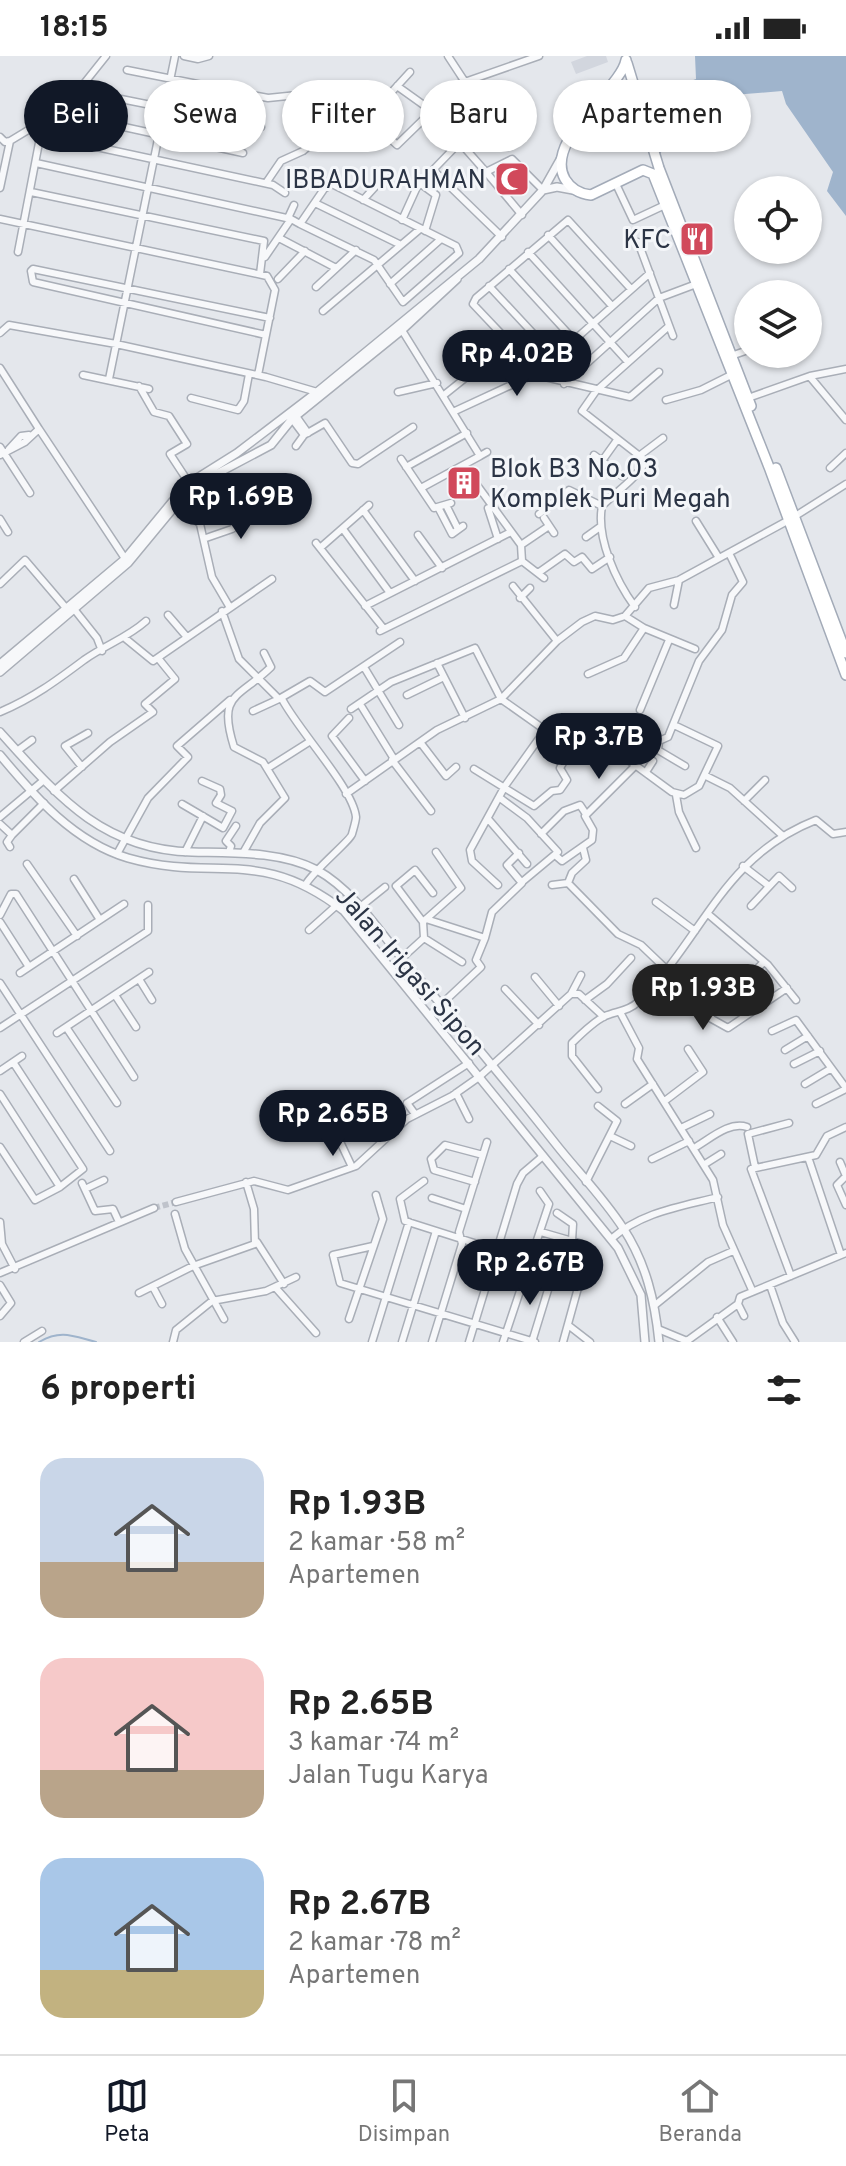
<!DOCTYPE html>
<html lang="id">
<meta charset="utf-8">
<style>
:root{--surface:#fff;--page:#f6f6f6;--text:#222;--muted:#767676;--line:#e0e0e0;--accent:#111827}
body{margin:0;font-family:Overpass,sans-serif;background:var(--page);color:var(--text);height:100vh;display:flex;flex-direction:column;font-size:30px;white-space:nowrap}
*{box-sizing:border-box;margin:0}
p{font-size:26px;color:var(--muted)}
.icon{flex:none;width:44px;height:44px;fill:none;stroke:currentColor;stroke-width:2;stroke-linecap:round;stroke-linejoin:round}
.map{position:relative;height:1286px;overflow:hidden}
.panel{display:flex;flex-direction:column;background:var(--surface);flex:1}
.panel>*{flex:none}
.banner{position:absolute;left:24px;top:24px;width:798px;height:72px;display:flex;gap:16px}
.fabs{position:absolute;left:734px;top:120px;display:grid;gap:16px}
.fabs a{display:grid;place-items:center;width:88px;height:88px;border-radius:50%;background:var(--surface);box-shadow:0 2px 6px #0004;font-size:40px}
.price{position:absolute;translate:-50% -68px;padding:0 18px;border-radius:28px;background:var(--accent);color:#fff;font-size:26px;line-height:52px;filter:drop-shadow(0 2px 4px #0008)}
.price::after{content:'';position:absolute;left:50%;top:48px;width:24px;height:18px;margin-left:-12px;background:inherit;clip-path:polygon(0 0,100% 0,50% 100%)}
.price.selected{background:#222;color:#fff}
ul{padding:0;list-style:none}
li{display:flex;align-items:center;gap:24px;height:200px;padding:0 40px}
li span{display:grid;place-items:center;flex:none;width:224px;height:160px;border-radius:24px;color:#555}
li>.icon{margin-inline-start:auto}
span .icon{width:96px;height:96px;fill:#fffc;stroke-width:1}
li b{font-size:34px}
h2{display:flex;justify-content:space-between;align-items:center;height:96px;padding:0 40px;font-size:34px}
.tag{padding:0 28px;border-radius:36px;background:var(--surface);box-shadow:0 2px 6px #0004;font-size:28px;line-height:72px}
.tag.selected{background:var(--accent);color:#fff}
.status{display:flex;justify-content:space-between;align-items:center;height:56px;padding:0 40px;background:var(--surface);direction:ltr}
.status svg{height:22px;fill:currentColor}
.menu{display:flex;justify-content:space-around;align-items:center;height:112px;border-top:2px solid var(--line);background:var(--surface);font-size:22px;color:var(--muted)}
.menu a{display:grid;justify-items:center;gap:4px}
.menu .selected{color:var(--accent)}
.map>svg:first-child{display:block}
</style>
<div class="status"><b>18:15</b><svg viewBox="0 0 49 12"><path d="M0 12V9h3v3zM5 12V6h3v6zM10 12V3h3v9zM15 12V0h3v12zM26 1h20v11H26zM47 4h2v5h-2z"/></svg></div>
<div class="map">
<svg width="846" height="1286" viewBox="0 0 846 1286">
<rect width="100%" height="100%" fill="#e4e7ec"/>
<path fill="#d2d6de" d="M587,0H606L608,6L576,18L571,6Z"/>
<path fill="#9fb4cc" d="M695,0H846V160L827,135L833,116L786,48L782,35L733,39L659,98L644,50L656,38L696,23Z"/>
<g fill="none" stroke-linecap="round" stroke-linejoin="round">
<path stroke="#9fb4cc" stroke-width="2" d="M39,1286C61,1273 73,1280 96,1286"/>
<path stroke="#bfc3cb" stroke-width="6" stroke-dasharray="6 3" stroke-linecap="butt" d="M154,1152L176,1146"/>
<defs>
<path id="minor" d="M184,0L198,3L209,0
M448,0L465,26
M127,14L268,42L307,38
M397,30L432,55L459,28L539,0
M334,35L354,67
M111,41L261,71
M368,62L397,89L432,55L486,116L512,103L543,134
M92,64L243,97
M41,79L273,129L285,137
M0,81L5,86L10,85L81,42L82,30L106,0
M460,86L433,114L502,181
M36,107L291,163L300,168L374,204L403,246L459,197L456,190L332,128L324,133L300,168
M486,116L522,159
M266,127L281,105L303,95L325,76L368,62L410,16
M616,128L633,164L665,149
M0,132L10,85
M31,136L264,185L260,218
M363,144L385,120
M315,147L401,189
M288,162L294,149
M0,163L267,220L275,234L258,319
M402,164L417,131L421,128L436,139L425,175
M548,179L612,250
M279,182L336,212
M638,186L673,280
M18,196L43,66
M528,196L628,306
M265,201L291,163
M509,213L574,284
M278,223L305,195
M390,228L441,183
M489,230L555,301
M316,231L356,194
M631,233L568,164L476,242L473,248L541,320L630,341L659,316
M323,255L420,173
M400,271L480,400L487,396
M0,277L9,269L116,288L266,321L317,336
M266,279L33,226L31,215L33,213L270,262
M731,300L748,294
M0,312L39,373L25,386L0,399
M83,319L149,333
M811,322L846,364
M109,323L175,0
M564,328L659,242L699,227
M139,330L154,356L169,360L187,388L170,398L189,427
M398,336L437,327
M444,339L499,295
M191,342L238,354L244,345L249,318
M748,342L810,320L846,313
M666,344L701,334L731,319
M455,355L537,317L650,217
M296,360L308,377
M292,363L304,379
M39,373L126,504
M296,390L304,379L325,367L352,407L358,408L413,371
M0,391L30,437
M9,393L21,380L29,379
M594,399L622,420
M639,400L663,382
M401,403L434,452L451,447
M602,405L617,384
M463,410L521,489L522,505
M406,411L467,377
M830,412L846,397
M421,432L480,400
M174,444L200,468L212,521L229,550
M446,449L458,473
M488,452L498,483
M439,453L452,478L463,470
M363,454L415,525
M539,458L569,434L602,450
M544,462L554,477
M0,463L8,476
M696,465L719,502
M343,473L390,537
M418,479L442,512
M586,481L600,471
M206,482L232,473L259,453
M316,487L384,573
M521,489L549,470
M320,492L369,449
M522,505L544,522
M538,517L565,498L574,506L582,501L592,513L610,501
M0,528L25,504L66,552
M513,530L557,585
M520,542L530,532
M674,549L679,524
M365,550L509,477
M635,551C616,525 596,482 602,450C617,435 636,423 646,405L582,355L596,335L669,270
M74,553L97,582L102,595
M222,555L239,603L279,643L310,625L325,636L400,586
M168,559L186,580
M625,560L644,572L695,593
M380,575L522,505
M126,583L153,605L272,523
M437,607L465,662
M364,611L399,669
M588,618L624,602L644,572
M407,639L444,621
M282,643C298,674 353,732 356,761C356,765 353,774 352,778C351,784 314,814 306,828
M360,648L394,703
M351,653L391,626L475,592L501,643L545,674L604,707L620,698
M640,654L669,584
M253,655L279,643
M0,656C33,642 56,625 84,604C105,589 127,582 146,565
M349,662L332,680L365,725
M674,669L718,690L699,730L684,739L672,736L620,698L617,687L628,669L659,685L668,681L699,605L722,574L732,539L743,526L729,497
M584,676L599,665L622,676
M659,685L658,694L685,710
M420,686L446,720L456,711
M17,695L32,684
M392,704L431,755
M82,711L65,690L88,677
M268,712L309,686
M474,713L534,750L552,735L560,734L567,724L560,712L573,690
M646,716L653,705
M706,720L730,732L783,780
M54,735L110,686L153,656L145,648L175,623L158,602
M346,738L437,674L501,643L557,585L582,566L595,560L613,564L625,560L649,532L679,524L789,464L846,428
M676,739L679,756L696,792
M500,742L527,762L558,796L522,826
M744,745L765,724
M182,748L223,772L232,755L216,747L221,739L220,733L202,725
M0,761L44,724
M489,764L527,808
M0,768L12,779L44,747
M541,778L564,755L580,749L586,758
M10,791L7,786L12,779
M185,796L203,760
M229,796L231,790L226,785L236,770
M243,797L260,767L285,742L263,706L234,691C217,637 238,643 271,611L264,597
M117,798L148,742L188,701L177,690L230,644
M555,799L562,805L592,784L593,774L585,760L636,709
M27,808L77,880
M743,810L769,830
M74,823L100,864
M568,827L572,817L586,804L583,792
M498,829L472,805L470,794L505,730L545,674
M552,829L568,827L618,878L641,889L665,912
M433,837L415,814L396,830L423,866L424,882L462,906
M656,846L695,875
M751,850L779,820L792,832
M360,851L385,831
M708,858L768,909L796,944
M0,859L11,838H16L134,1021
M426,863L485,882L492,856L522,827L507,809L519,797
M425,864L461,832L436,796
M0,866L29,911
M309,874L337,849
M402,902L424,882
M764,906L713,955L710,962L728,972L787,932
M20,917L124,848
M535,921L559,950
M139,923L152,944
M0,927L110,1095
M653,927L678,952
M505,933L539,969
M571,938L581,919
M115,939L136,971
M585,944L607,928L631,902
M620,956L639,992L637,1003L713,1124L723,1169L752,1234
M430,959L481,911L476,904L485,882
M66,971L117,1047
M0,972L148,875V849
M772,975L796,964L846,1032
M57,977L149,916
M785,994L808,980
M13,1006L83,1113L60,1131
M794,1008L820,995
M0,1015L22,1000
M805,1028L830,1013
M598,1033L572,1000V987C581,978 593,966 605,960C617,955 629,955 638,946C704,881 722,801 816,764L833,778L846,776
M456,1037L469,1063
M0,1038L60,1131L35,1144L0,1091
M666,1044L703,1016L688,993
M625,1048L653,1028
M816,1048L846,1033
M326,1056L352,1111
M415,1058L407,1047L469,1007
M681,1072L710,1058
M610,1080L631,1090
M694,1092C710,1083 729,1065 747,1071
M808,1101L841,1199
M652,1103L689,1085
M840,1106L846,1120L837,1129L846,1149
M705,1108L721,1098
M755,1111L748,1078L789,1067
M424,1125L400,1143L405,1165L581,1221L563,1286
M475,1126L434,1114L431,1103L445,1089L483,1099
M586,1126L617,1065L598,1050
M82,1127L95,1155L113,1153L119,1166
M85,1133L104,1124
M432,1142L466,1153
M176,1146L254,1125L288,1134L356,1110L407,1063L452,1040L479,1021L571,938H579L604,961
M557,1157L573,1168L572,1185
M175,1158L185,1193L224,1263
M0,1166L2,1188L15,1213
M541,1176L579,1187
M611,1183C642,1156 679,1151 718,1141
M257,1186L284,1228
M373,1190L333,1199L340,1227L535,1286
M0,1217L154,1152
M791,1220L751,1113L816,1099L827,1080L846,1071
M0,1229L11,1247L0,1260
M770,1229L783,1267L795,1286
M153,1231L162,1248
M275,1231L316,1277
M139,1237L193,1210L255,1188L254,1153L246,1126
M655,1249L708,1206L733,1195
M744,1260L738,1248L740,1241L846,1197
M717,1261L733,1286
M349,1263L383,1163L376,1139
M568,1269L590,1286
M658,1273L687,1285L738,1248
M24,1286L42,1275
M173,1286L176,1274L212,1245L266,1235L296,1221
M372,1286L409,1166
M402,1286L436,1175
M432,1286L462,1188L459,1176L487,1086
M469,1286L517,1128L523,1117L543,1100
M503,1286L549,1148L540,1135
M532,1286L555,1211"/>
<path id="tertiary" d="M543,134L557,131L573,134
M0,608L125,503L186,429L237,397L317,336L479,203L543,134L561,102
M0,616L128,507L190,432L271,389L292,363L402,274L457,223
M0,676C56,738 101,794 192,796C232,797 281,795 317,814C355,835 381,878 408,910C460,970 510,1030 559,1092C580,1118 605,1144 623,1172C646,1207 655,1245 659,1286
M0,699C35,741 74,786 128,802C216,827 259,789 344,855L618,1192L641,1239L645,1286"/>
<path id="primary" d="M626,4C621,33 543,84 565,123C571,133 580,138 591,139L643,114L653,118L769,411L846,619
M627,7L659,112L751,350
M776,412L846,597"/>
</defs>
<use href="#minor" stroke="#a9aeb7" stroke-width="9"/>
<use href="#tertiary" stroke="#a9aeb7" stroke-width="10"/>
<use href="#primary" stroke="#a3abb8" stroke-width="12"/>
<use href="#minor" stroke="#f7f8fa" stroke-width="6"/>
<use href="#tertiary" stroke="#f7f8fa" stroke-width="7"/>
<use href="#primary" stroke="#fff" stroke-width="9"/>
</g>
<defs>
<symbol id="mosque-square" viewBox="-11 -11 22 22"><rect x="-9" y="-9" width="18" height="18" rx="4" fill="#d1495b" stroke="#f4f6f9"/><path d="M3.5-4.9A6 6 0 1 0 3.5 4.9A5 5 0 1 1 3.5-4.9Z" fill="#fff"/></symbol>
<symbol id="restaurant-square" viewBox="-11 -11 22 22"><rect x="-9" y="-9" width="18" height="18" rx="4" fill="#d1495b" stroke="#f4f6f9"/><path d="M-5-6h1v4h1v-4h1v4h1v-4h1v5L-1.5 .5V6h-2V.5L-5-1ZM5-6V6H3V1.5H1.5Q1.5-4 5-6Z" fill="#fff"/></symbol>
<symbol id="building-square" viewBox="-11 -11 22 22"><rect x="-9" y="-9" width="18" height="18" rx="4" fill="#d1495b" stroke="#f4f6f9"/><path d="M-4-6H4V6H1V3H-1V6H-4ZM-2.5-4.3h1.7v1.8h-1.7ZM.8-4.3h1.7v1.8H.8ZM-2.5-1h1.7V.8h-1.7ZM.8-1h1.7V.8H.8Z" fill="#fff"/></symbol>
</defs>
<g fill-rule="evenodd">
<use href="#mosque-square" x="492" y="103" width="40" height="40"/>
<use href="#restaurant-square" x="677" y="163" width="40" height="40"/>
<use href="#building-square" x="444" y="407" width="40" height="40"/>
</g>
<g text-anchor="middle" stroke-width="6" stroke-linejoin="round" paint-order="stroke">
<g font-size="26" fill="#2b3445" stroke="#f4f6f9" text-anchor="end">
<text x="486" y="132">IBBADURAHMAN</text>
<text x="671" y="192">KFC</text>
<text x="490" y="421" text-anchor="start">Blok B3 No.03<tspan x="490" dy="30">Komplek Puri Megah</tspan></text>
</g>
<g font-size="26" fill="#2b3445" stroke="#f4f6f9">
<text transform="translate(411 915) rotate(49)" y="9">Jalan Irigasi Sipon</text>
</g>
</g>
</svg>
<div class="fabs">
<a><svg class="icon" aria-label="locate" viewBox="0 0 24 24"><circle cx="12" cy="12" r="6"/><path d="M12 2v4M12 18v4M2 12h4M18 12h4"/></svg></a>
<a><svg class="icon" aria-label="layers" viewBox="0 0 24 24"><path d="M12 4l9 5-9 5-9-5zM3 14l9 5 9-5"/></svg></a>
</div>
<b class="price" style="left:517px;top:342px">Rp 4.02B</b>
<b class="price" style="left:241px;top:485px">Rp 1.69B</b>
<b class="price" style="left:599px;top:725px">Rp 3.7B</b>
<b class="price selected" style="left:703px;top:976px">Rp 1.93B</b>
<b class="price" style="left:333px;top:1102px">Rp 2.65B</b>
<b class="price" style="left:530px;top:1251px">Rp 2.67B</b>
<div class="banner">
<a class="tag selected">Beli</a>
<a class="tag">Sewa</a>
<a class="tag">Filter</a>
<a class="tag">Baru</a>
<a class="tag">Apartemen</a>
</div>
</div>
<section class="panel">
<h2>6 properti<svg class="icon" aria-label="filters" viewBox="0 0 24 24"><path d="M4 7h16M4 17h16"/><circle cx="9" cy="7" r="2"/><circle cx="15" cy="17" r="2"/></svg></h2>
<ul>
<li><span style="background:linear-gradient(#c9d6e8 65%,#b9a48a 0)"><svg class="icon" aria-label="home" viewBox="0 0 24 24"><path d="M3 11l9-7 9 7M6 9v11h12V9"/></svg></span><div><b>Rp 1.93B</b><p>2 kamar · 58 m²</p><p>Apartemen</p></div></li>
<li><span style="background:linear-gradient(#f6c9c9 70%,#b9a48a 0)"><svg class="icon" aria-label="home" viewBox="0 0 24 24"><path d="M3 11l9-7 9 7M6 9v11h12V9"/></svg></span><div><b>Rp 2.65B</b><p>3 kamar · 74 m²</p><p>Jalan Tugu Karya</p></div></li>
<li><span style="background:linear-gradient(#a9c7e8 70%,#c2b280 0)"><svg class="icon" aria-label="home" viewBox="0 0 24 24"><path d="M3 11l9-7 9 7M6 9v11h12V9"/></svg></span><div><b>Rp 2.67B</b><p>2 kamar · 78 m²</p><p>Apartemen</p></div></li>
</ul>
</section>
<nav class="menu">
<a class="selected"><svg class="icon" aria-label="map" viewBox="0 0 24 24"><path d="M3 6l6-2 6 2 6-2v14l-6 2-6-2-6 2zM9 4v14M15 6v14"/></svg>Peta</a>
<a><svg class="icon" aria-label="saved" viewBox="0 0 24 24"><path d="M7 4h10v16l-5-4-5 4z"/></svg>Disimpan</a>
<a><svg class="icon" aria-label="home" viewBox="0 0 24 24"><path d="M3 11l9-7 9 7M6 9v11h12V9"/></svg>Beranda</a>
</nav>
